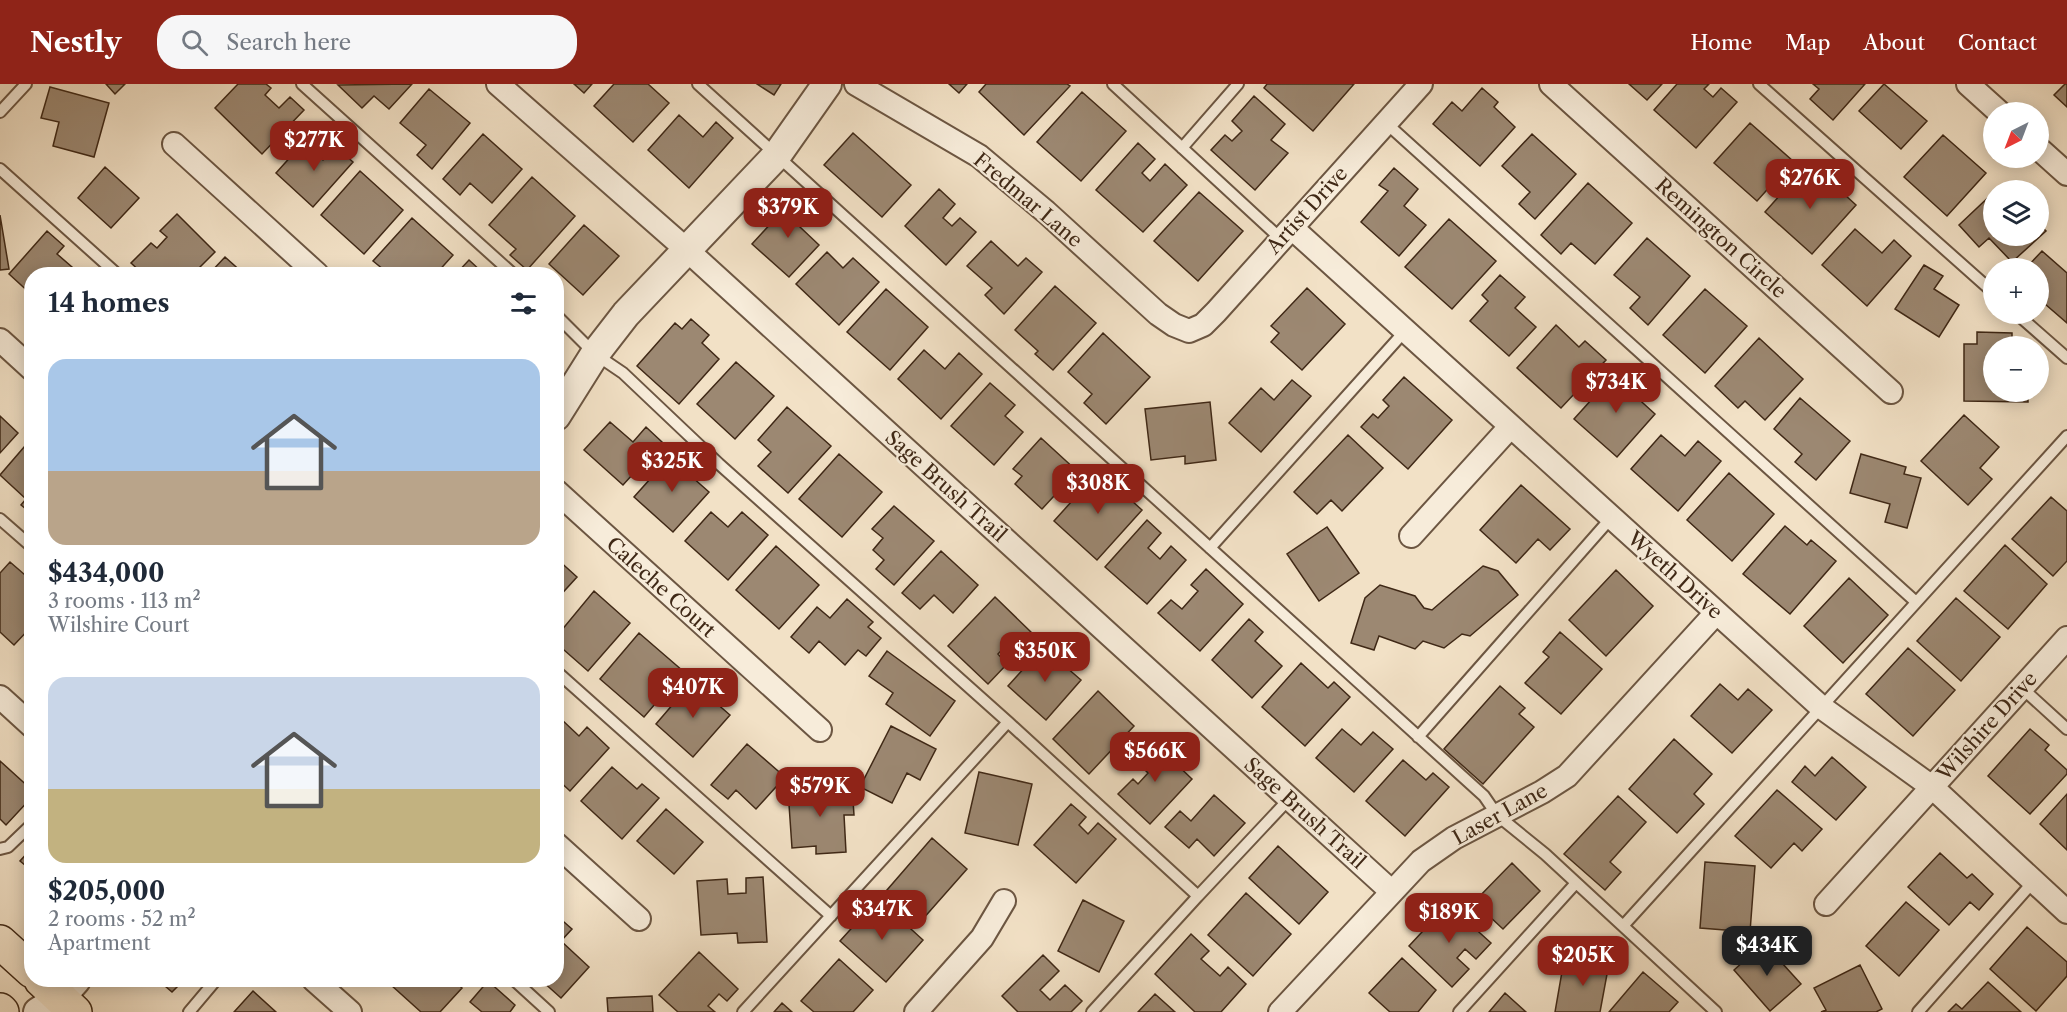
<!DOCTYPE html>
<meta charset="utf-8">
<style>
:root{--surface:#fff;--page:#f6f6f7;--text:#1f2937;--muted:#747a83;--accent:#8f2418}
body{margin:0;font-family:"Libre Caslon Text",serif;background:var(--page);color:var(--text);height:100vh;display:flex;flex-direction:column;font-size:22px;white-space:nowrap}
*{box-sizing:border-box;margin:0}
p{font-size:20px;color:var(--muted)}
.icon{flex:none;width:33px;height:33px;fill:none;stroke:currentColor;stroke-width:2;stroke-linecap:round;stroke-linejoin:round}
.map{position:relative;flex:1;overflow:hidden}
.side{position:absolute;left:24px;top:183px;width:540px;height:720px;display:flex;flex-direction:column;background:var(--surface);border-radius:24px;box-shadow:0 3px 15px #0003}
.side>*{flex:none}
.needle{width:39px;rotate:222deg}
.tools{position:absolute;left:1983px;top:18px;display:grid;gap:12px}
.tools a{display:grid;place-items:center;width:66px;height:66px;border-radius:50%;background:var(--surface);box-shadow:0 3px 15px #0003;font-size:30px}
.price{position:absolute;translate:-50% -51px;padding:0 14px;border-radius:12px;background:var(--accent);color:#fff;font-size:20px;line-height:39px;filter:drop-shadow(0 2px 3px #0008)}
.price::after{content:'';position:absolute;left:50%;top:36px;width:18px;height:14px;margin-left:-9px;background:inherit;clip-path:polygon(0 0,100% 0,50% 100%)}
.price.current{background:#222;color:#fff}
ul{padding:0;list-style:none}
li{display:grid;align-content:center;gap:12px;height:318px;padding:0 24px}
li span{display:grid;place-items:center;height:186px;border-radius:18px;color:#555}
li>.icon{margin-inline-start:auto}
span .icon{width:108px;height:108px;fill:#fffc;stroke-width:1}
li b{font-size:26px}
h2{display:flex;justify-content:space-between;align-items:center;height:72px;padding:0 24px;font-size:26px}
header{display:flex;align-items:center;gap:36px;box-sizing:border-box;height:84px;padding:0 30px;background:var(--accent);color:#fff}
header strong{font-size:28px}
nav{display:flex;gap:33px;margin-inline-start:auto;font-size:21px}
.search{width:420px;height:54px;background:var(--page);display:flex;align-items:center;gap:15px;box-sizing:border-box;padding:0 21px;border-radius:24px;color:var(--muted);font-size:22px}
.map>svg:first-child{display:block}
</style>
<header>
<strong>Nestly</strong>
<div class="search"><svg class="icon" aria-label="search" viewBox="0 0 24 24"><circle cx="10" cy="10" r="6"/><path d="M15 15l6 6"/></svg>Search here</div>
<nav><a>Home</a><a>Map</a><a>About</a><a>Contact</a></nav>
</header>
<div class="map">
<svg width="2067" height="928" viewBox="0 0 2067 928">
<rect width="100%" height="100%" fill="#f2e1c6"/>
<filter id="stains"><feTurbulence type="fractalNoise" baseFrequency=".00333" numOctaves="4"/><feColorMatrix values="0 0 0 0 .2 0 0 0 0 .09 0 0 0 0 .02 0 0 0 .5 -.17"/></filter>
<radialGradient id="worn" r=".72"><stop offset=".6" stop-color="#630" stop-opacity="0"/><stop offset="1" stop-color="#630" stop-opacity=".3"/></radialGradient>
<path fill="#9c8872" stroke="#3f2816" stroke-width="1.5" d="M106,0H125L115,10Z
M238,0H266L271,4L265,11L279,24L290,13L304,26L262,70L215,24Z
M412,0L389,25L374,12L362,24L338,1Z
M574,0H592L584,9Z
M614,0H648L669,19L633,58L594,22Z
M757,0H781L774,11Z
M949,0H967L959,9Z
M986,0H1067L1070,2L1024,51L979,8Z
M1267,0H1354L1313,47L1264,4Z
M1629,0H1662L1647,16Z
M1677,0H1709L1704,5L1713,13L1721,4L1737,18L1696,64L1654,26Z
M1813,0H1865L1833,36L1810,15L1819,5Z
M1884,0L1927,37L1901,65L1859,27Z
M2065,0H2067V23L2054,11Z
M50,3L109,19L94,73L53,62L59,38L41,34Z
M1482,4L1498,18L1494,23L1515,43L1480,82L1433,40L1452,18L1462,27Z
M429,5L470,39L432,85L417,71L426,61L400,39Z
M1082,8L1126,47L1081,97L1037,58Z
M1254,12L1285,40L1271,56L1288,69L1255,106L1211,66L1225,51L1232,57L1242,47L1232,37Z
M679,31L703,53L716,38L733,54L689,104L648,66Z
M1750,39L1793,77L1757,117L1714,79Z
M853,49L911,101L882,133L824,81Z
M483,50L522,85L492,119L470,99L460,111L443,95Z
M1532,50L1576,90L1535,135L1519,120L1530,108L1502,82Z
M1943,51L1986,89L1947,132L1904,93Z
M303,59L323,76L335,62L353,78L313,123L276,89Z
M1138,59L1155,75L1142,89L1150,97L1165,80L1187,101L1143,148L1096,106Z
M1807,81L1823,96L1816,104L1824,110L1833,100L1856,121L1812,170L1765,128Z
M105,83L139,114L111,144L78,114Z
M1394,84L1418,105L1404,122L1426,141L1399,172L1361,138L1388,107L1379,101Z
M360,87L403,126L364,170L321,131Z
M532,93L575,132L527,186L510,171L516,165L489,141Z
M1588,99L1632,139L1595,180L1571,159L1561,170L1541,151Z
M939,105L955,120L943,134L952,142L960,134L976,148L946,181L905,142Z
M1199,108L1243,147L1198,197L1154,157Z
M1994,108V152H2038V139L2046,147L2012,178L1989,154L1979,163L1959,141Z
M795,113L813,129L800,143L819,161L789,193L752,160Z
M177,130L215,168L193,190H143L131,179L151,159L157,164L167,153L160,147Z
M0,131L9,185L0,186Z
M412,134L453,171L436,190H389L373,177Z
M1449,135L1496,177L1452,225L1405,183Z
M584,141L619,172L583,211L549,180Z
M1855,145L1882,169L1894,156L1911,172L1867,222L1822,181Z
M47,147L64,162L57,170L80,190H32V211L9,190Z
M1647,154L1690,192L1648,241L1630,224L1640,213L1614,191Z
M991,157L1018,182L1026,174L1042,188L1004,230L985,211L992,204L967,182Z
M2042,167L2067,189V239L2038,214V184H2026Z
M827,168L843,184L853,174L879,198L839,241L796,200Z
M225,173L244,190H209Z
M469,176L484,190H456Z
M1924,181L1943,192L1934,205L1959,221L1939,253L1895,225Z
M1500,191L1525,213L1515,224L1536,243L1509,272L1470,237L1488,217L1482,211Z
M1055,202L1096,239L1053,286L1035,270L1038,267L1015,246Z
M1307,204L1345,240L1302,286L1271,258L1279,249L1271,242Z
M886,205L928,243L890,286L847,248Z
M1705,205L1747,242L1705,289L1663,251Z
M691,235L709,251L702,259L719,275L679,320L637,282L675,239L682,245Z
M1556,241L1579,263L1585,257L1606,276L1561,324L1517,284Z
M1977,248L2012,249V262H1994V308H2028V318L1964,317V260H1977Z
M1103,249L1150,293L1106,340L1084,319L1092,310L1068,288Z
M1759,254L1803,295L1765,336L1745,317L1738,324L1715,302Z
M924,266L945,285L959,269L982,290L941,335L898,295Z
M736,278L774,312L735,355L697,320Z
M1620,284L1639,301L1632,309L1655,330L1617,373L1574,335Z
M1404,293L1452,336L1408,385L1361,343L1373,330L1378,334L1389,322L1383,316Z
M1292,296L1311,312L1261,368L1229,339L1261,304L1274,316Z
M990,299L1015,321L1005,332L1023,348L994,381L951,342Z
M1800,314L1850,357L1816,396L1795,378L1802,370L1774,345Z
M1210,318L1216,376L1185,380V372L1151,376L1145,325Z
M787,323L831,362L788,409L758,382L771,368L758,356Z
M1964,331L1999,363L1980,384L1992,395L1968,421L1921,377Z
M0,332L18,349L0,369Z
M610,338L633,358L646,343L662,358L623,401L584,366Z
M1348,351L1383,384L1342,427L1331,416L1317,430L1294,408Z
M1661,351L1685,372L1698,357L1721,377L1678,427L1631,385Z
M1041,354L1077,387L1042,425L1015,400L1022,392L1013,385Z
M31,355H32V430L21,421L26,415L0,391Z
M676,366L689,378L683,385L709,408L673,448L634,413Z
M839,370L882,408L842,453L799,415Z
M1861,370L1906,383L1904,390L1921,394L1907,444L1885,438L1890,420L1850,409Z
M1099,387L1142,426L1097,476L1054,437Z
M1729,389L1774,430L1732,477L1687,436Z
M1521,401L1570,445L1550,466L1538,455L1516,479L1480,446Z
M2051,413L2067,427V477L2053,492L2012,455Z
M894,422L934,457L894,501L876,485L884,476L873,466L883,454L872,445Z
M711,428L728,443L742,428L768,451L728,496L685,457Z
M1147,436L1161,449L1148,464L1160,475L1171,462L1186,476L1147,520L1105,483Z
M1785,442L1807,461L1811,456L1836,477L1790,530L1743,490Z
M1327,443L1359,489L1319,517L1287,470Z
M2005,461L2047,500L2008,545L1964,507Z
M776,462L819,501L779,545L736,506Z
M941,467L978,501L953,529L934,511L920,525L902,509Z
M556,474L577,493L556,516Z
M10,478L32,497V542L14,561L0,548V489Z
M1483,482L1498,487L1518,511L1470,552L1462,550L1444,564L1423,557L1415,565L1379,552L1374,566L1351,559L1365,514L1380,501L1415,512L1424,524L1432,526Z
M1206,485L1243,520L1200,567L1158,529L1171,516L1182,525L1198,507L1191,501Z
M1616,486L1653,522L1606,572L1569,536Z
M1849,494L1888,531L1843,579L1804,542Z
M594,507L630,539L588,587L556,559V553Z
M995,513L1034,551L1020,565L1011,556L998,570L1007,580L988,600L948,562Z
M1956,514L2000,553L1961,597L1917,557Z
M847,515L873,538L868,543L881,554L866,572L858,566L845,581L819,557L809,569L791,553L817,523L830,534Z
M1249,535L1263,548L1255,557L1282,582L1252,614L1212,576Z
M1560,548L1602,585L1561,630L1525,599L1549,573L1543,568Z
M639,549L683,587L644,633L600,595Z
M1043,563L1081,596L1046,636L1008,602Z
M1908,564L1955,606L1913,652L1866,610Z
M887,567L955,617L930,652L886,620L893,609L869,592Z
M1301,579L1328,604L1334,598L1350,613L1305,662L1262,623Z
M692,598L730,631L693,673L656,640Z
M1720,600L1738,616L1748,605L1772,626L1732,669L1691,632Z
M1500,602L1525,624L1519,630L1534,643L1483,700L1444,665Z
M1098,607L1134,642L1089,690L1053,655Z
M560,634L579,652L587,643L609,664L570,707L556,694V639Z
M891,642L936,665L920,696L907,689L892,719L860,703Z
M1342,645L1361,661L1373,648L1393,665L1354,708L1316,674Z
M2030,645L2049,661L2045,666L2067,686V690L2030,730L1988,692Z
M1150,655L1192,695L1150,740L1118,710L1133,695L1138,700L1148,689L1132,673Z
M1674,655L1712,690L1694,710L1704,720L1677,749L1629,705Z
M747,660L785,693L756,725L736,706L728,715L711,701Z
M1832,673L1866,703L1836,736L1792,698L1805,682L1815,692Z
M1403,676L1426,696L1433,689L1449,703L1405,752L1366,717Z
M0,677L32,706V713L6,741L0,735Z
M612,683L637,705L642,700L659,714L622,755L581,717Z
M979,688L1032,700L1018,761L965,749Z
M852,702L854,731H844L846,768L816,770V762L792,764L788,706Z
M1777,706L1822,745L1802,767L1794,759L1771,784L1735,752Z
M2067,710V766L2040,740Z
M1214,711L1245,739L1214,772L1197,755L1189,764L1165,743L1180,727L1191,737Z
M1618,712L1646,738L1610,778L1621,788L1605,806L1564,770Z
M1071,720L1086,733L1079,741L1088,750L1098,739L1116,755L1076,799L1034,761Z
M666,725L703,758L674,790L637,757Z
M932,754L967,785L922,836L887,806Z
M1278,762L1328,808L1299,840L1249,794Z
M32,764V787L20,777Z
M1940,769L1967,794L1972,790L1993,810L1979,826L1970,818L1949,841L1908,803Z
M1705,778L1755,782L1750,848L1700,844Z
M1512,779L1540,807L1503,845L1474,818Z
M763,793L767,858L738,859L737,849L701,851L697,797L727,795L728,810L746,809V794Z
M1246,809L1291,850L1253,892L1208,851Z
M878,815L923,856L886,898L840,857Z
M1083,816L1124,837L1099,888L1058,867Z
M1906,818L1939,846L1899,892L1866,862Z
M1448,820L1491,859L1476,875L1465,865L1457,874L1469,885L1452,903L1409,862Z
M556,831L572,845L561,857L589,883L561,914L541,896H556Z
M2027,843L2067,878V892L2036,927L1990,885Z
M1191,850L1209,867L1201,875L1220,892L1228,883L1246,900L1221,928H1195L1155,890Z
M1764,859L1801,900L1770,927L1734,886Z
M699,868L738,905L727,917L719,910L708,922L715,928H678L659,911Z
M1591,870L1610,874L1600,928H1555L1563,882L1587,887Z
M1043,871L1059,887L1040,906L1050,916L1065,901L1082,917L1071,928H1018L1002,912Z
M1402,874L1436,906L1418,928H1390L1369,909Z
M839,875L873,906L853,928H814L801,917Z
M1860,881L1882,925L1876,928H1821L1826,926L1814,904Z
M1643,888L1678,918L1669,928H1609Z
M158,896H184L172,908Z
M396,896H453L462,904L440,928H421L391,901Z
M488,897L515,921L510,928H482L470,918Z
M1988,898L2021,928H1948L1956,920L1962,925Z
M253,907L276,928H234Z
M1505,909L1526,928H1489Z
M1155,910L1175,928H1138Z
M652,912L653,928H608L607,914Z
M782,919L792,928H774Z"/>
<g fill="none" stroke-linecap="round" stroke-linejoin="round">
<defs>
<path id="service" d="M302,0L513,190
M698,0L1484,712L1497,731L1545,770L1716,928
M1113,0L1281,155
M1759,0L1994,209
M0,28L26,0
M1386,39L1916,518
M1182,64L1238,0
M0,85L117,190
M2017,230L2067,274
M556,231L595,270L623,289L719,380L1008,638
M0,435L32,463
M1210,464L1405,247
M556,587L831,832
M2022,604L2067,645
M1418,653L1611,434
M0,765L8,763L32,740
M1623,842L2067,352
M514,896L549,928
M189,928L216,896
M743,928L1008,638L1198,812L1289,715
M1092,928L1198,812
M1459,928L1576,799
M1918,928L2033,798"/>
<path id="minor" d="M498,0L687,166L1391,807
M856,0L979,72L1046,128L1158,230L1174,241L1189,247L1203,241L1216,228L1421,0
M1551,0L1891,308
M1968,0L1999,28
M174,60L317,190
M2038,64L2067,90
M1292,144L1821,623L1932,703L2067,828
M0,256L32,285
M556,407L820,646
M1411,452L1510,343
M0,613L32,642
M556,760L639,835
M1826,820L2067,554
M314,896L350,928
M916,928L982,854L1004,817
M1280,928L1421,777L1454,754L1542,708L1567,692L1716,529"/>
<path id="tertiary" d="M556,332L595,270L626,230L777,71L827,0
M38,928L60,914L76,896"/>
<path id="primary" d="M0,858L32,887
M41,896L75,928
M0,926L2,928"/>
</defs>
<use href="#service" stroke="#6c5642" stroke-width="14"/>
<use href="#minor" stroke="#6c5642" stroke-width="26"/>
<use href="#tertiary" stroke="#6c5642" stroke-width="32"/>
<use href="#primary" stroke="#3f2816" stroke-width="36"/>
<use href="#service" stroke="#f7ecda" stroke-width="10"/>
<use href="#minor" stroke="#f7ecda" stroke-width="22"/>
<use href="#tertiary" stroke="#f7ecda" stroke-width="28"/>
<use href="#primary" stroke="#f2e1c6" stroke-width="33"/>
</g>
<g text-anchor="middle" stroke-width="4.5" stroke-linejoin="round" paint-order="stroke">
<g font-size="20" fill="#3f2816" stroke="#f7ecda">
<text transform="translate(1028 116) rotate(40)" y="7">Fredmar Lane</text>
<text transform="translate(1307 126) rotate(-48)" y="7">Artist Drive</text>
<text transform="translate(1721 154) rotate(42)" y="7">Remington Circle</text>
<text transform="translate(946 402) rotate(42)" y="7">Sage Brush Trail</text>
<text transform="translate(1675 491) rotate(42)" y="7">Wyeth Drive</text>
<text transform="translate(661 503) rotate(42)" y="7">Caleche Court</text>
<text transform="translate(1987 642) rotate(-48)" y="7">Wilshire Drive</text>
<text transform="translate(1305 729) rotate(42)" y="7">Sage Brush Trail</text>
<text transform="translate(1500 730) rotate(-29)" y="7">Laser Lane</text>
</g>
</g>
<rect width="100%" height="100%" filter="url(#stains)"/>
<rect width="100%" height="100%" fill="url(#worn)"/>
</svg>
<div class="tools">
<a><svg class="needle" viewBox="-14 -14 28 28"><path d="M0-13l5 13h-10z" fill="#e53935"/><path d="M0 13l5-13h-10z" fill="#747a83"/></svg></a>
<a><svg class="icon" aria-label="layers" viewBox="0 0 24 24"><path d="M12 4l9 5-9 5-9-5zM3 14l9 5 9-5"/></svg></a>
<a>+</a>
<a>−</a>
</div>
<b class="price" style="left:314px;top:88px">$277K</b>
<b class="price" style="left:1810px;top:126px">$276K</b>
<b class="price" style="left:788px;top:155px">$379K</b>
<b class="price" style="left:1616px;top:330px">$734K</b>
<b class="price" style="left:672px;top:409px">$325K</b>
<b class="price" style="left:1098px;top:431px">$308K</b>
<b class="price" style="left:1045px;top:599px">$350K</b>
<b class="price" style="left:693px;top:635px">$407K</b>
<b class="price" style="left:1155px;top:699px">$566K</b>
<b class="price" style="left:820px;top:734px">$579K</b>
<b class="price" style="left:882px;top:857px">$347K</b>
<b class="price" style="left:1449px;top:860px">$189K</b>
<b class="price current" style="left:1767px;top:893px">$434K</b>
<b class="price" style="left:1583px;top:903px">$205K</b>
<section class="side">
<h2>14 homes<svg class="icon" aria-label="filters" viewBox="0 0 24 24"><path d="M4 7h16M4 17h16"/><circle cx="9" cy="7" r="2"/><circle cx="15" cy="17" r="2"/></svg></h2>
<ul>
<li><span style="background:linear-gradient(#a9c7e8 60%,#b9a48a 0)"><svg class="icon" aria-label="home" viewBox="0 0 24 24"><path d="M3 11l9-7 9 7M6 9v11h12V9"/></svg></span><div><b>$434,000</b><p>3 rooms · 113 m²</p><p>Wilshire Court</p></div></li>
<li><span style="background:linear-gradient(#c9d6e8 60%,#c2b280 0)"><svg class="icon" aria-label="home" viewBox="0 0 24 24"><path d="M3 11l9-7 9 7M6 9v11h12V9"/></svg></span><div><b>$205,000</b><p>2 rooms · 52 m²</p><p>Apartment</p></div></li>
</ul>
</section>
</div>
